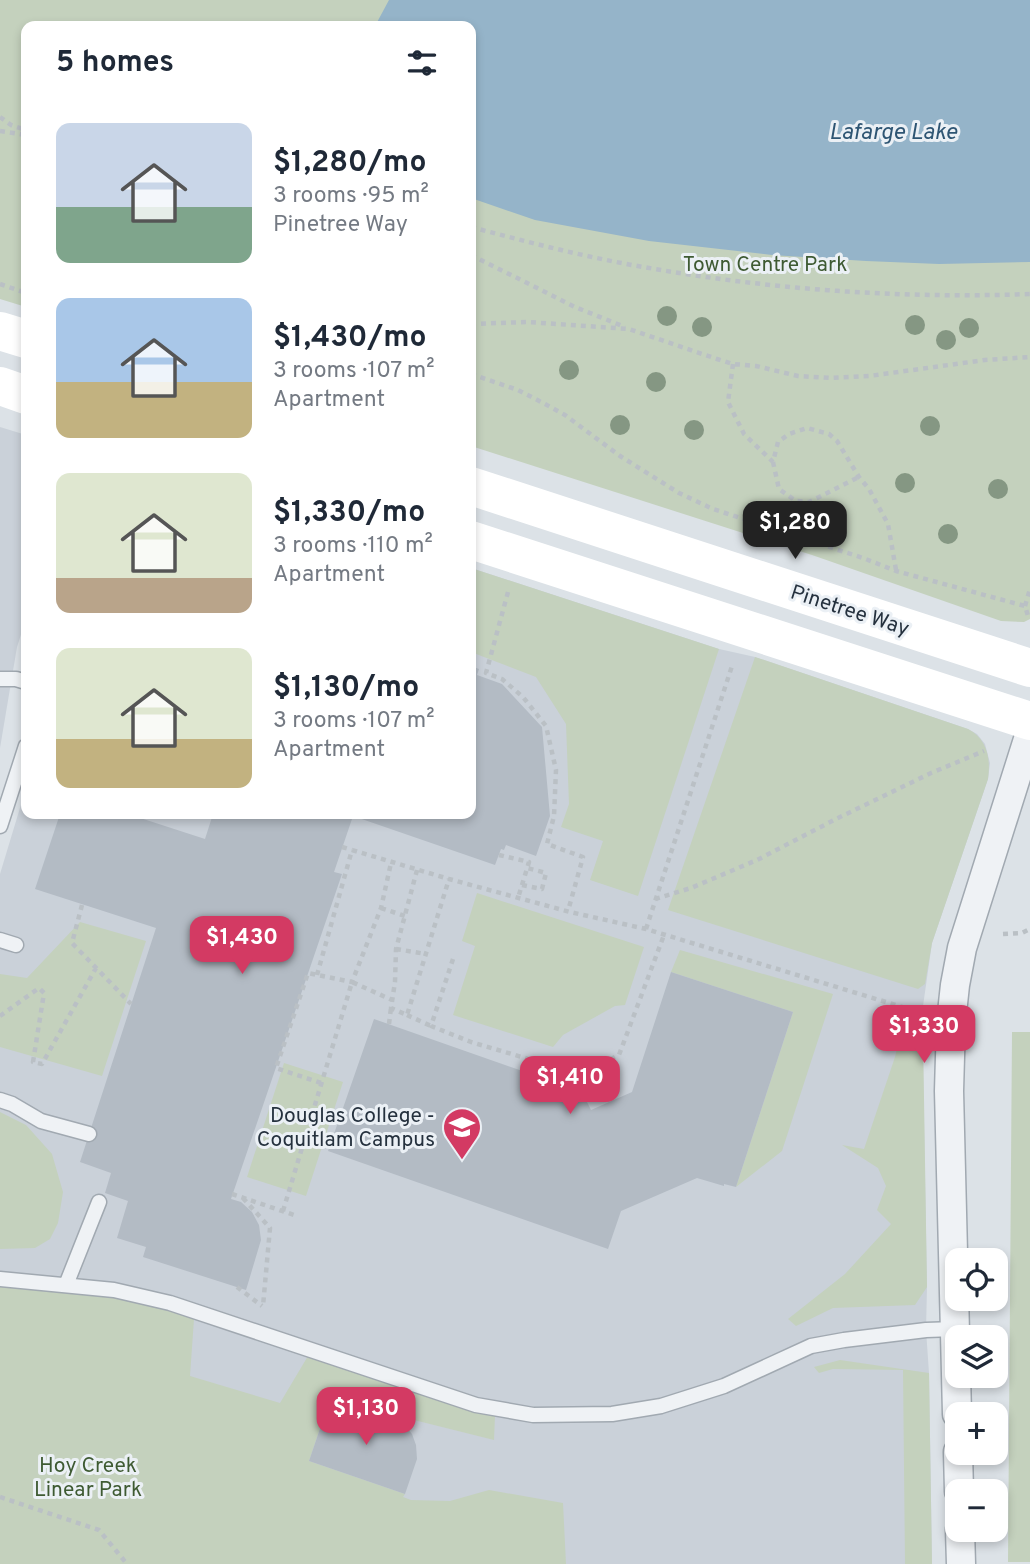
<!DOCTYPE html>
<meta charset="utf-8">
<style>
:root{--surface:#fff;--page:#f2f2f3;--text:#1f2937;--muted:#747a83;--accent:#d33a63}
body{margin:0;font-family:Overpass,sans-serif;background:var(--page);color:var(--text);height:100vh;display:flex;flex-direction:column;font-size:26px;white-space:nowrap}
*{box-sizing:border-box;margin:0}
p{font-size:23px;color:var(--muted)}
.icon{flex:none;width:38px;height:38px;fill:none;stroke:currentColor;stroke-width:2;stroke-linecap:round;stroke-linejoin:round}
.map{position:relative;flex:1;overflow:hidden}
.panel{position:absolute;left:21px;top:21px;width:455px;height:798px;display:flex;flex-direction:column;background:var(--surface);border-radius:14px;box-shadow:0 4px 10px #0003}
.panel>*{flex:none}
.buttons{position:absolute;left:945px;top:1248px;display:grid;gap:14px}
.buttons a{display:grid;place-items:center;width:63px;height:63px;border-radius:14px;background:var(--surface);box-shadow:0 4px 10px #0003;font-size:35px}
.price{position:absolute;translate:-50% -60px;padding:0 16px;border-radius:14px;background:var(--accent);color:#fff;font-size:23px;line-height:46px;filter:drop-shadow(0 2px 4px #0008)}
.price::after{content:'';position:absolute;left:50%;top:42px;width:21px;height:16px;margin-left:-10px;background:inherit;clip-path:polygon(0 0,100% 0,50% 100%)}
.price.active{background:#222;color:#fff}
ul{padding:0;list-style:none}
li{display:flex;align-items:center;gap:21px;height:175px;padding:0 35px}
li span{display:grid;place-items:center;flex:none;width:196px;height:140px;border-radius:14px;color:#555}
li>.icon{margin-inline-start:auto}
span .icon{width:84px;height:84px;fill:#fffc;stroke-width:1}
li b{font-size:30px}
h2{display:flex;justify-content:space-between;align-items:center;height:84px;padding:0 35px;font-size:30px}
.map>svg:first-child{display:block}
</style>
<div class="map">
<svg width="1030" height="1564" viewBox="0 0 1030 1564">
<rect width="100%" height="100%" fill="#dce2e7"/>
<path fill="#cad1d9" d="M0,427L26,435V619L17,647L0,748Z
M471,568L719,649L755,657L968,729L977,734L985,744L990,763L988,779L932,943L922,1013L927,1287L926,1330L929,1373L932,1564H482L0,1312V874L26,788V814H471Z"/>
<path fill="#c4d1bd" d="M0,0H1030V619L1024,622L1001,621L812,555L471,446V26H26V307L0,299Z
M471,568L719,649L638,896L590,880L603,841L561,827L569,804L566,724L536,677L471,652Z
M755,657L968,729C987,739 991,758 988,779L932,943L925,984L918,989L668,910Z
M477,893L644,947L625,1005L615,1006L563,1035L553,1047L453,1015L475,946L462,941Z
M80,922L146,941L102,1076L0,1047V974L27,978Z
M680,950L833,994L782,1151L736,1187L793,1012L671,972Z
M905,1015L910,1025L916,1034L923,1035L927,1287L915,1305L833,1308L796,1326L788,1319L845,1274L891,1224L877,1210L886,1186L878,1168L842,1145L864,1149L895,1057Z
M1012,1032H1030V1562H1008Z
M284,1063L343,1082L306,1196L247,1177Z
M0,1112L26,1125L52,1154L63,1192L58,1223L50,1239L35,1248L0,1249Z
M0,1284L134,1295L192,1315L194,1319L190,1376L280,1403L308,1356L495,1416L494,1440L330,1399L309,1461L405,1494L403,1497L411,1500L450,1501L489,1490L563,1503L566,1564H0Z
M840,1360L929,1373L932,1564H905L903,1370L833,1369L819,1373L814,1367Z"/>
<path fill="#95b4c9" d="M389,0H1030V262L939,264L866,261L772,255L649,241L535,220L471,198V26H375Z"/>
<path fill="#b3bbc4" d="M471,666L479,669L477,675L502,684L542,727L550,816L536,856L506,845L504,850L501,849L495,865L353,816L334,872L342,874L231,1199L241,1202L252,1212L259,1225L261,1240L246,1290L143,1257L146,1247L117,1238L128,1201L105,1193L111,1173L80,1162L156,928L35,889L60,814H128L205,839L213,814H471Z
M671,972L793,1012L736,1187L724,1184V1186L697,1178L621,1211L608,1249L328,1151L374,1019L582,1092L591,1110L632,1092Z
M330,1399L405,1426L412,1434L416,1445L417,1459L405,1494L309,1461Z"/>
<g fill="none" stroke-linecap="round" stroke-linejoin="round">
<defs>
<path id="lane" d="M0,679H16L26,682
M0,826L26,746
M0,940L16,945
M0,1100L12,1104L41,1121L89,1134
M0,1279L114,1290L170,1303L476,1405L533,1415L612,1414L661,1406L724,1386L811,1346L844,1340L926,1330L955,1329
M66,1285L99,1202"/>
<path id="street" d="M957,1414L949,1091L951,1022L955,985L962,948L1030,733
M958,1452L959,1491
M960,1530L961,1564"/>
</defs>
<use href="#lane" stroke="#a1a9b1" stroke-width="17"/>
<use href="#street" stroke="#a1a9b1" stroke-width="31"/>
<path stroke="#bac0c5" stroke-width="4.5" stroke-dasharray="5 5" stroke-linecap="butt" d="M0,117L11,125L26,130
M0,131L26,135
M471,227C524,241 577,255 632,265C764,289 896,299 1030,294
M471,255L575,307L625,327
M0,284L26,293
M471,324L528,322L629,329L717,359L733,364L756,366L798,376L831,378L869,376L985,360L1030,357
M733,364L728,402L744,434L773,462L778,442L789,434L807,428L829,434L837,441L859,477L869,489L888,524L896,570
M471,374L518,390L545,404L565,415L620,456L679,493L713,509L863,558L896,571L1025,606L1028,616L1030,617
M773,462L779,489L796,501L809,502L859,477
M508,592L486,673L502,679L523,697L546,726L556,770L554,816L547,844L583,857L568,911
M1025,606L1030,589
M342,847L352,850
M499,855L529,862L518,898
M417,870L396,949L395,982L391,1008L407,1015L449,879
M522,885L542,889L546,873L527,868
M655,899L691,888L757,860L836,819L931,773L984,751
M82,905L72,943L131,1004
M381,908L405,916
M646,929L732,666
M1003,934L1022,933L1030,929
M396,949L426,954
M453,959L431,1026L471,1042L532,1060L585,1072L619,1055L664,935
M317,975L352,850L449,879L570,912L646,929L922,1013
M407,1015L431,1026
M0,1016L39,988L44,993L33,1062L42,1064L96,968
M389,1024L391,1008
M321,1083L276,1068L308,973L352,982L381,908L391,863
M232,1194L297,1216
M243,1198L270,1228L263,1306
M283,1211L352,982L392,1000
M237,1287L262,1306
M0,1497L99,1530L127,1564"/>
<use href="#lane" stroke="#eff2f5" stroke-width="14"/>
<use href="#street" stroke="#eff2f5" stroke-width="28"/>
<path stroke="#fff" stroke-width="38" d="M0,331L26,339
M0,386L26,395
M471,486L1030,668
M471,540L1030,721"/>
</g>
<g fill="#859783">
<circle cx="667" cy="316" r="10"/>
<circle cx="915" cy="325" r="10"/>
<circle cx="702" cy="327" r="10"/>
<circle cx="969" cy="328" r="10"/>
<circle cx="946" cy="340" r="10"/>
<circle cx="569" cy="370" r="10"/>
<circle cx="656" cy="382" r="10"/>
<circle cx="620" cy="425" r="10"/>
<circle cx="930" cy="426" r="10"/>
<circle cx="694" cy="430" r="10"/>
<circle cx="905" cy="483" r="10"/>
<circle cx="998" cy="489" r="10"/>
<circle cx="948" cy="534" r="10"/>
</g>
<defs>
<symbol id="university-pin" viewBox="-11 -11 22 30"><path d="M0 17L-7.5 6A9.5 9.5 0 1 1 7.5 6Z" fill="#d33a63" stroke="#ebf0f5"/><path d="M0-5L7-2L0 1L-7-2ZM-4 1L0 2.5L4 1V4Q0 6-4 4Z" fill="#fff"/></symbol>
</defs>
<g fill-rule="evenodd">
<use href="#university-pin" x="440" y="1105" width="44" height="60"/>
</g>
<g text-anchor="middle" stroke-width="6" stroke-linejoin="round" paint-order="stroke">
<g font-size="21" fill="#3e5a32" stroke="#ebf0f5">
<text x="765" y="271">Town Centre Park</text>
<text x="88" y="1472">Hoy Creek<tspan x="88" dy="24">Linear Park</tspan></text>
</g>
<g font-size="21" fill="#25313e" stroke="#ebf0f5">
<text transform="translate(850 610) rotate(18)" y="7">Pinetree Way</text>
</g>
<g font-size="21" fill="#25313e" stroke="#ebf0f5" text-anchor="end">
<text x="435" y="1122">Douglas College -<tspan x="435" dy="24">Coquitlam Campus</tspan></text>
</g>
<g font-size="23" font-style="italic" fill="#2e5573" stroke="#ebf0f5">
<text x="893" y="139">Lafarge Lake</text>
</g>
</g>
</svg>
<div class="buttons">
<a><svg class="icon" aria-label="locate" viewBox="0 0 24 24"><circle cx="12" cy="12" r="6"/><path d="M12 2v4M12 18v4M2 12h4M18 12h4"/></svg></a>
<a><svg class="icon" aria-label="layers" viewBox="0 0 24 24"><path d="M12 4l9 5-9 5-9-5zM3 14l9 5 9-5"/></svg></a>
<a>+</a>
<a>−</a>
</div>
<b class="price active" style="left:795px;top:561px">$1,280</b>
<b class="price" style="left:242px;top:976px">$1,430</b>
<b class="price" style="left:924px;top:1065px">$1,330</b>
<b class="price" style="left:570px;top:1116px">$1,410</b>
<b class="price" style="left:366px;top:1447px">$1,130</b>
<section class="panel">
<h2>5 homes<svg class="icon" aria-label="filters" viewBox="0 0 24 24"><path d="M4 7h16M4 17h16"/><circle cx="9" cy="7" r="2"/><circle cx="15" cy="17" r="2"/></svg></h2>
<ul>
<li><span style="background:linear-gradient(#c9d6e8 60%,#7fa58c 0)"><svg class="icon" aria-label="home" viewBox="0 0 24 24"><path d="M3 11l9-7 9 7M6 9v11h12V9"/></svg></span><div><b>$1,280/mo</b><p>3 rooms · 95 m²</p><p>Pinetree Way</p></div></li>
<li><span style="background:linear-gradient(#a9c7e8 60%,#c2b280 0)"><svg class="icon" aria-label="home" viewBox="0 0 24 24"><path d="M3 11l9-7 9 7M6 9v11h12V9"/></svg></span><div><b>$1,430/mo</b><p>3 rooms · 107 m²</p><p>Apartment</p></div></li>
<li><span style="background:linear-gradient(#dfe7d0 75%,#b9a48a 0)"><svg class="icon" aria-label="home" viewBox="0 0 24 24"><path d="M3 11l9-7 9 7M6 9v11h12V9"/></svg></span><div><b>$1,330/mo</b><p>3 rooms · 110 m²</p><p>Apartment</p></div></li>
<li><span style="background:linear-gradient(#dfe7d0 65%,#c2b280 0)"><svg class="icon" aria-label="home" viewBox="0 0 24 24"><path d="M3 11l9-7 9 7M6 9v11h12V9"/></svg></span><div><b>$1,130/mo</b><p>3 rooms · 107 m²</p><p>Apartment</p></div></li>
</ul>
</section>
</div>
